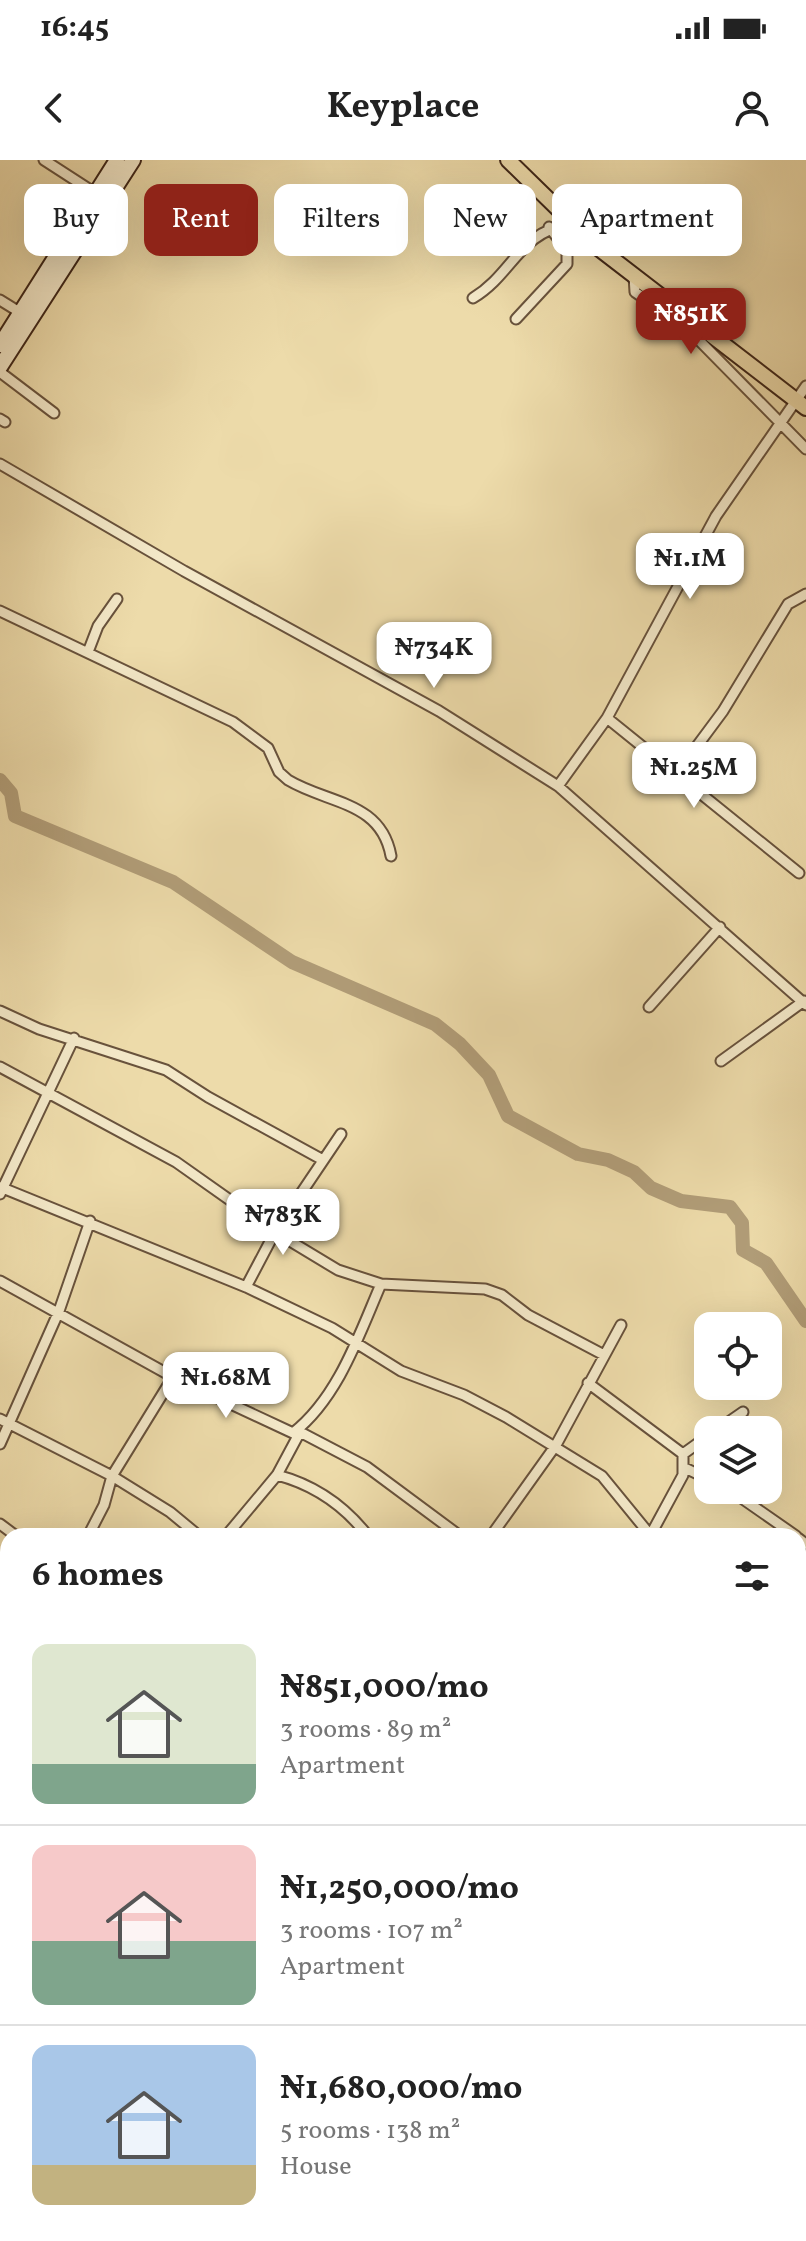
<!DOCTYPE html>
<meta charset="utf-8">
<style>
:root{--surface:#fff;--page:#f2f2f2;--text:#222;--muted:#767676;--line:#e0e0e0;--accent:#8f2418}
body{margin:0;font-family:Vollkorn,serif;background:var(--page);color:var(--text);height:100vh;display:flex;flex-direction:column;font-size:30px;white-space:nowrap}
*{box-sizing:border-box;margin:0}
p{font-size:26px;color:var(--muted)}
.icon{flex:none;width:44px;height:44px;fill:none;stroke:currentColor;stroke-width:2;stroke-linecap:round;stroke-linejoin:round}
.map{position:relative;flex:1;overflow:hidden}
.side{position:absolute;left:0px;top:1368px;width:806px;height:714px;display:flex;flex-direction:column;background:var(--surface);border-radius:24px 24px 0 0;box-shadow:0 8px 32px #0002}
.side>*{flex:none}
.top-card{position:absolute;left:24px;top:24px;width:758px;height:72px;display:flex;gap:16px}
.fabs{position:absolute;left:694px;top:1152px;display:grid;gap:16px}
.fabs a{display:grid;place-items:center;width:88px;height:88px;border-radius:16px;background:var(--surface);box-shadow:0 8px 32px #0002;font-size:40px}
.price{position:absolute;translate:-50% -68px;padding:0 18px;border-radius:16px;background:#fff;color:#222;font-size:26px;line-height:52px;filter:drop-shadow(0 2px 4px #0008)}
.price::after{content:'';position:absolute;left:50%;top:48px;width:24px;height:18px;margin-left:-12px;background:inherit;clip-path:polygon(0 0,100% 0,50% 100%)}
.price.active{background:var(--accent);color:#fff}
ul{padding:0;list-style:none}
li{display:flex;align-items:center;gap:24px;height:200px;padding:0 32px}
li+li{border-top:2px solid var(--line)}
li span{display:grid;place-items:center;flex:none;width:224px;height:160px;border-radius:16px;color:#555}
li>.icon{margin-inline-start:auto}
span .icon{width:96px;height:96px;fill:#fffc;stroke-width:1}
li b{font-size:34px}
h2{display:flex;justify-content:space-between;align-items:center;height:96px;padding:0 32px;font-size:34px}
.pill{padding:0 28px;border-radius:16px;background:var(--surface);box-shadow:0 8px 32px #0002;font-size:28px;line-height:72px}
.pill.active{background:var(--accent);color:#fff}
.status{display:flex;justify-content:space-between;align-items:center;height:56px;padding:0 40px;background:var(--surface);direction:ltr}
.status svg{height:22px;fill:currentColor}
header{display:flex;justify-content:space-between;align-items:center;height:104px;padding:0 32px;background:var(--surface);font-size:36px;font-weight:700}
.map>svg:first-child{display:block}
</style>
<div class="status"><b>16:45</b><svg viewBox="0 0 49 12"><path d="M0 12V9h3v3zM5 12V6h3v6zM10 12V3h3v9zM15 12V0h3v12zM26 1h20v11H26zM47 4h2v5h-2z"/></svg></div>
<header><svg class="icon" aria-label="back" viewBox="0 0 24 24"><path d="M15 5l-7 7 7 7"/></svg>Keyplace<svg class="icon" aria-label="person" viewBox="0 0 24 24"><circle cx="12" cy="8" r="4"/><path d="M4 21q1-7 8-7t8 7"/></svg></header>
<div class="map">
<svg width="806" height="2081" viewBox="0 0 806 2081">
<rect width="100%" height="100%" fill="#eddbaa"/>
<filter id="stains"><feTurbulence type="fractalNoise" baseFrequency=".0025" numOctaves="4"/><feColorMatrix values="0 0 0 0 .2 0 0 0 0 .09 0 0 0 0 .02 0 0 0 .5 -.17"/></filter>
<radialGradient id="worn" r=".72"><stop offset=".6" stop-color="#630" stop-opacity="0"/><stop offset="1" stop-color="#630" stop-opacity=".3"/></radialGradient>
<g fill="none" stroke-linecap="round" stroke-linejoin="round">
<path stroke="#b19d78" stroke-width="14" d="M0,620L11,633L15,656L173,722L292,802L435,864L460,884L489,915L508,956L578,994L608,1000L634,1012L651,1028L681,1041L730,1047L742,1063L743,1090L766,1103L806,1161"/>
<defs>
<path id="street" d="M44,0L95,33
M634,116L635,132L685,166L806,289
M473,138C513,114 519,72 570,64
M0,140L21,153
M516,159L567,104V90L549,67
M0,212L54,253
M0,259L5,262
M0,304L184,411L439,551L558,626L806,845
M0,451L233,562L268,588L279,612L288,620C328,644 381,641 391,696
M88,492L98,466L117,439
M607,558L799,713
M677,613L723,551L788,444L806,434
M558,626L607,558L716,356L806,226
M649,847L720,767
M0,851L39,869L166,910L208,937L323,1000
M721,901L804,841
M0,907L176,1002L275,1072L338,1110L381,1124L485,1129L502,1135L528,1155L604,1195
M0,1027L246,1127L332,1168L401,1211L464,1235L506,1257L602,1316L651,1376
M0,1034L74,878
M0,1121L173,1217L293,1273L300,1272L367,1307L460,1376
M246,1127L275,1072L341,974
M588,1223L683,1294V1315L650,1376
M0,1259L112,1316L170,1352L199,1376
M717,1270L743,1252
M293,1273C338,1238 359,1175 381,1124
M0,1284L59,1151L90,1061
M683,1294L708,1276
M685,1308L708,1319
M277,1315C315,1325 344,1345 368,1376
M730,1330L796,1376
M0,1364L16,1376
M88,1376L104,1345L112,1316L173,1217
M226,1376L277,1315L300,1272
M491,1376L556,1285L621,1165
M798,1378L806,1384
M798,1419L806,1412
M0,1481L8,1488
M0,1502L8,1493
M798,1503L806,1508
M0,1578L8,1584
M798,1655L806,1662
M0,1657L4,1661L8,1696
M798,1701L806,1688
M798,1745L806,1749
M0,1755L8,1752
M798,1848L806,1840
M798,1961L806,1968
M0,1962L8,1952
M798,2053L806,2059
M39,2074L40,2081
M143,2074L144,2081
M252,2074L253,2081
M381,2074L386,2081
M608,2074L612,2081
M715,2074L721,2081
M476,2081L481,2074
M802,2081L806,2075"/>
<path id="secondary" d="M0,185L117,0
M0,207L133,0"/>
<path id="primary" d="M508,0L597,87L806,248"/>
</defs>
<use href="#street" stroke="#68523c" stroke-width="13"/>
<use href="#secondary" stroke="#3c2417" stroke-width="18"/>
<use href="#primary" stroke="#3c2417" stroke-width="18"/>
<use href="#street" stroke="#f3e8c8" stroke-width="9"/>
<use href="#secondary" stroke="#f3e8c8" stroke-width="14"/>
<use href="#primary" stroke="#eddbaa" stroke-width="14"/>
</g>
<rect width="100%" height="100%" filter="url(#stains)"/>
<rect width="100%" height="100%" fill="url(#worn)"/>
</svg>
<div class="fabs">
<a><svg class="icon" aria-label="locate" viewBox="0 0 24 24"><circle cx="12" cy="12" r="6"/><path d="M12 2v4M12 18v4M2 12h4M18 12h4"/></svg></a>
<a><svg class="icon" aria-label="layers" viewBox="0 0 24 24"><path d="M12 4l9 5-9 5-9-5zM3 14l9 5 9-5"/></svg></a>
</div>
<b class="price active" style="left:691px;top:196px">₦851K</b>
<b class="price" style="left:690px;top:441px">₦1.1M</b>
<b class="price" style="left:434px;top:530px">₦734K</b>
<b class="price" style="left:694px;top:650px">₦1.25M</b>
<b class="price" style="left:283px;top:1097px">₦783K</b>
<b class="price" style="left:226px;top:1260px">₦1.68M</b>
<div class="top-card">
<a class="pill">Buy</a>
<a class="pill active">Rent</a>
<a class="pill">Filters</a>
<a class="pill">New</a>
<a class="pill">Apartment</a>
</div>
<section class="side">
<h2>6 homes<svg class="icon" aria-label="filters" viewBox="0 0 24 24"><path d="M4 7h16M4 17h16"/><circle cx="9" cy="7" r="2"/><circle cx="15" cy="17" r="2"/></svg></h2>
<ul>
<li><span style="background:linear-gradient(#dfe7d0 75%,#7fa58c 0)"><svg class="icon" aria-label="home" viewBox="0 0 24 24"><path d="M3 11l9-7 9 7M6 9v11h12V9"/></svg></span><div><b>₦851,000/mo</b><p>3 rooms · 89 m²</p><p>Apartment</p></div></li>
<li><span style="background:linear-gradient(#f6c9c9 60%,#7fa58c 0)"><svg class="icon" aria-label="home" viewBox="0 0 24 24"><path d="M3 11l9-7 9 7M6 9v11h12V9"/></svg></span><div><b>₦1,250,000/mo</b><p>3 rooms · 107 m²</p><p>Apartment</p></div></li>
<li><span style="background:linear-gradient(#a9c7e8 75%,#c2b280 0)"><svg class="icon" aria-label="home" viewBox="0 0 24 24"><path d="M3 11l9-7 9 7M6 9v11h12V9"/></svg></span><div><b>₦1,680,000/mo</b><p>5 rooms · 138 m²</p><p>House</p></div></li>
</ul>
</section>
</div>
